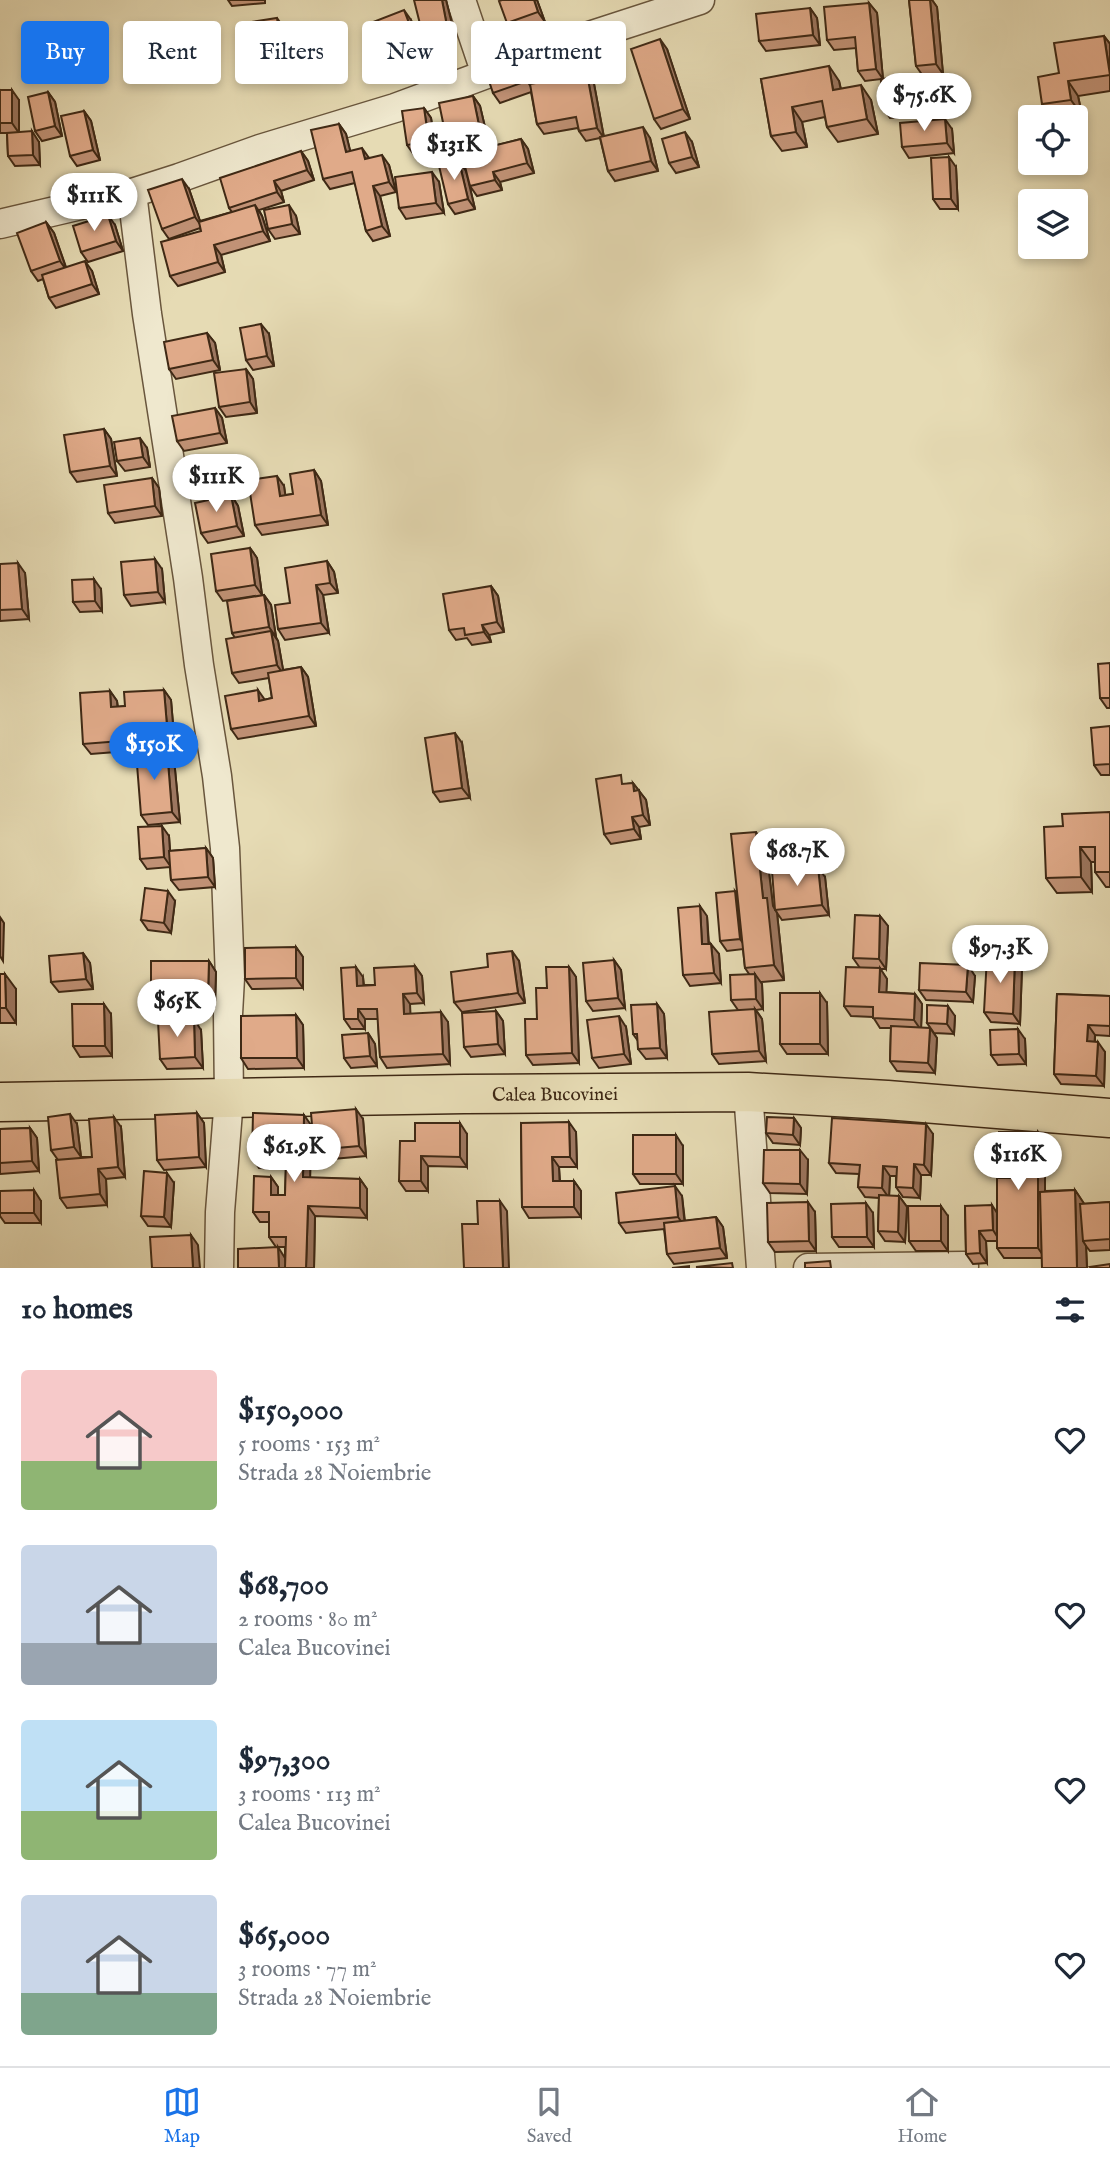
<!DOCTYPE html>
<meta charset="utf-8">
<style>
:root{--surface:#fff;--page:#f6f6f7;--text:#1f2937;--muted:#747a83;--line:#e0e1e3;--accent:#1a73e8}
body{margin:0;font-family:"IM FELL English",serif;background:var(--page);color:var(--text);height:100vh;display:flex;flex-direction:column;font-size:26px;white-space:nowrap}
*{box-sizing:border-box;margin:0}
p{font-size:23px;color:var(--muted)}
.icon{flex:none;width:38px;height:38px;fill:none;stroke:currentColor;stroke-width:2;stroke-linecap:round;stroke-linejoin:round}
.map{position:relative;height:1268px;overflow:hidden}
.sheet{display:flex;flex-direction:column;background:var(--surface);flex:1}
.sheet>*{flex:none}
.hud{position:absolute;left:21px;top:21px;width:700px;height:63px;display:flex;gap:14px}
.controls{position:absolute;left:1018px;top:105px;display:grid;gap:14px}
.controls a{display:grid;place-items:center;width:70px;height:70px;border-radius:7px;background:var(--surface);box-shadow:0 4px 10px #0003;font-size:35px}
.price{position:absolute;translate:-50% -60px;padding:0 16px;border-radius:24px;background:#fff;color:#222;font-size:23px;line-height:46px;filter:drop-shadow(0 2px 4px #0008)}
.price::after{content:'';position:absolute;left:50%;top:42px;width:21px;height:16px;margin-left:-10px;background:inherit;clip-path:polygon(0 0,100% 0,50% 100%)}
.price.on{background:var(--accent);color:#fff}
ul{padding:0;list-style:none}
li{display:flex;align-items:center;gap:21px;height:175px;padding:0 21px}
li span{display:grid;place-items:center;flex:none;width:196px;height:140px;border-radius:7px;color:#555}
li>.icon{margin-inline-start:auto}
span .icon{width:84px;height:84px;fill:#fffc;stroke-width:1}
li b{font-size:30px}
h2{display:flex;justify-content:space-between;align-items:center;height:84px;padding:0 21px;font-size:30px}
.tag{padding:0 24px;border-radius:7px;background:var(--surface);box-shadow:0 4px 10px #0003;font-size:24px;line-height:63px}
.tag.on{background:var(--accent);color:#fff}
.dock{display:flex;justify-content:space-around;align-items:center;height:98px;border-top:2px solid var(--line);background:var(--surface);font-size:19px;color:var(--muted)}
.dock a{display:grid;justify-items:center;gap:4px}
.dock .on{color:var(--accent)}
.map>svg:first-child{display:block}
</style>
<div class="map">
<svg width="1110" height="1268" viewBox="0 0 1110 1268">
<rect width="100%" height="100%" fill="#e6dbb4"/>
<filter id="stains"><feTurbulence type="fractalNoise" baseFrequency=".00286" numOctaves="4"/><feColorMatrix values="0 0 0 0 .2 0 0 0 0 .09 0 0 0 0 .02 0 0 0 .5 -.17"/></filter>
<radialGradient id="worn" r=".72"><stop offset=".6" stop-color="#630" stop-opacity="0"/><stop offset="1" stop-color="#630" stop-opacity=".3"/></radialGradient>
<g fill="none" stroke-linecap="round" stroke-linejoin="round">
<defs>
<path id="street" d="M461,0L486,74
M132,193L147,314L188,578L199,665L217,776L225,848L230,978L228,1014L229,1098L220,1212L219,1268
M0,224L132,193L179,178L260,149L395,108L589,36L700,0
M748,1092L761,1268
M808,1268L964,1266"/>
<g id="highway">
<path id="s1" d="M0,1102L464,1094L748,1092L887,1100L1110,1118"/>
</g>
</defs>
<use href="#street" stroke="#69563d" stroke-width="31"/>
<use href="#highway" stroke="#3f2915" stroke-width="41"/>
<use href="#street" stroke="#efe8ce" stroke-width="28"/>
<use href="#highway" stroke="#e6dbb4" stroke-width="38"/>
</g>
<path fill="#c19276" stroke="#3f2915" stroke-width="2" d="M228,0H265V3L232,6Z
M446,0L455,36L429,42L422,32Z
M537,0L545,22L515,33L507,23Z
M909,0H932L937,7L943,74L923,76L916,66Z
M869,3L877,13L883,79L928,86L930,115L890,118L883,108L881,79L865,81L858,71L856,48L834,50L827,40Z
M810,8L817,18L820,45L766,51L759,41Z
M411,20L422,49L391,61L384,51Z
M284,28L291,68L259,73L252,63Z
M1104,36L1110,44V91L1078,96L1082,115L1065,117H1052L1042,104L1059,73Z
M667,49L690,119L661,129L654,119Z
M527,70L532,84L587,74L594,84L604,137L650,138L658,171L615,181L608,171L600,138L586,141L579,131L578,128L544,134L537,124L531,92L500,103L493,93Z
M761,79L839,81L841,89L871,100L878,134L838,142L827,127L825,117L802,122L807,147L782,151L771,136Z
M0,90L19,100V132L39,142L40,165L15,166L8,156L7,133H0Z
M48,92L55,102L62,136L42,141L35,131Z
M473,96L480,106L488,140L453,148L446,137Z
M424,108L431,118L436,152L414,155L407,145Z
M84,111L91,121L100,160L77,166L70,156Z
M339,124L346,134L350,151L389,165L396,192L380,196L390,236L373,241L366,231L355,183L330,189L323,179Z
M952,129L954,153L909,158L902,147Z
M521,139L528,149L534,173L500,182L502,190L477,196L470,186L482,142L486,148Z
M692,142L699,167L676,173L669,163Z
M301,151L308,161L314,180L281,191L284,202L259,210L262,216L270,241L221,255L225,272L178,286L170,276L201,231L200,228L169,239L162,229L189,189L200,221L232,212L229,208Z
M459,161L466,171L475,209L455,214L448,204Z
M956,167L958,209H940L933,199Z
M439,182L444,213L406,219L399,208Z
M296,216L300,234L275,239L268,229Z
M46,222L54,233L66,267L92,271L99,294L56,308L49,298L43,279L38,281L31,271Z
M115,225L123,251L88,262L81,252Z
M207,333L215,343L220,370L176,379L169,369Z
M269,334L274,366L253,370L246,360Z
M246,369L253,379L257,413L226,417L219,407Z
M215,408L222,418L227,443L184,451L177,441Z
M104,429L111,439L117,476L77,482L70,472Z
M147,448L150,467L125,471L117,461Z
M314,470L321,481L328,525L262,535L255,525L284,486L285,495L293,494Z
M152,478L159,488L162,516L115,523L108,513Z
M231,495L238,506L244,536L208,543L201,533Z
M250,548L257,558L262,595H264L271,605L276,637L278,641L283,670L301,667L308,677L316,726L238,739L231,729L264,700L272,698L269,678L239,683L232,673L235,638L232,633L254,596L223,601L216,591Z
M327,561L334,572L338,593L323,595L329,633L285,640L278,629L290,603Z
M0,564L25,573L29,619L0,621Z
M162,569L165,602L131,606L124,595Z
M491,586L498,596L504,632L489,635L491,642L472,645L467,638L456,640L449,630Z
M101,589L102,611L80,612L73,602Z
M1110,663V708H1107L1100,698Z
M164,690L171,700L174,736L128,739V751L91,754L83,744L110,691L117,701L118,707L125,706Z
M1110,726V775H1101L1094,765Z
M462,743L470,798L440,802L433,792Z
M174,759L180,822L148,825L141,815Z
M633,783L646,800L650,825L639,827L641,839L611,844L604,834L627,784Z
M1110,812V887H1106L1095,872V862H1091L1092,892L1057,893L1046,878L1063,826Z
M169,836L170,851L206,848L213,858L215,887L179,890L171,880L170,867L147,869L140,859Z
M766,847L773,906L777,913L784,980L761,982L762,984L763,1009L756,1010L762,1019L766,1061L719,1064L712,1054L738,1010L731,1000L749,974L745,968L743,949L727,951L720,941L737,894Z
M825,877L829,915L782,920L775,910Z
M175,901L171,933L148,930L141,920Z
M707,916L709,944L719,954L721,983L690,986L683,975Z
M880,916L888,926L886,969H880L887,979L886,992L915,994L922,1004L921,1028H930L937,1038L935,1073L897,1071L890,1061L891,1028H880L873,1017L851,1016L844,1006L860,968L853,958Z
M296,947L303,957V988L252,989L245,979Z
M83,953L90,963L93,989L59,992L51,982Z
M1015,957L1022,967L1020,1024L991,1022L984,1012Z
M614,960L621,970L625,1008L593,1011L586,1001Z
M209,961L216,972L215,1005L158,1004L151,994Z
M519,961L525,1003L462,1012L454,1002L488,967Z
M415,966L422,976L424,1003L410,1004V1014L448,1022L450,1064L387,1068L380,1057L378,1019H365V1029H351L344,1019L363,977L364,985H375Z
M569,967L576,977L579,1063L533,1065L526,1055L547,988Z
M0,974L16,989V1023H0Z
M975,976L973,1002L926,1000L919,990Z
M1057,994L1110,996V1036L1095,1035V1042L1105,1052L1104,1086L1061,1084L1054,1074Z
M827,1003L828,1054H787L780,1044Z
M657,1004L664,1014L667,1058L646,1059L638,1049V1041L633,1034Z
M496,1011L503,1021L505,1054L471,1057L464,1047Z
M111,1014L112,1056L80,1057L73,1046Z
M296,1015L303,1025L304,1068L248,1069L241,1058Z
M955,1016L954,1034L934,1033L927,1023Z
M626,1027L631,1064L599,1068L592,1058Z
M201,1030L203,1068L167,1069L160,1059Z
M368,1033L375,1044L377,1066L351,1068L344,1058Z
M1025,1039L1026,1064L998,1065L991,1055Z
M197,1113L204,1123L206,1167L164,1170L157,1160Z
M794,1118L801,1128L800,1145L773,1143L766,1133Z
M363,1119L366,1156L321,1160L314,1150Z
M521,1123L576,1132L577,1167H559L560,1181H574L581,1191V1217L529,1218L522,1207Z
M77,1124L81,1157H92L121,1127L125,1177L106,1179L107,1205L67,1208L60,1198L58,1160L51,1150Z
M311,1125L310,1178L360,1179L367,1189V1218L315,1216L314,1268H238L285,1257V1247H276L269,1237V1222H260L253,1212L271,1177L278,1187V1195H285L286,1169L259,1168L252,1158Z
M30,1128L37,1138L39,1171L0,1174V1129Z
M1038,1132L1045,1142V1191L1075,1190L1084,1204L1110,1202V1250L1090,1251L1086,1246L1087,1268H1042V1258H1004L997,1248V1241H986L987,1263L973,1264L966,1254L965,1206L997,1213L1010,1178V1171H1006L999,1160Z
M467,1134V1167L428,1166V1191H406L399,1181L415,1141Z
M933,1134L931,1175H921L920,1198L903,1197L896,1187V1176H890L889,1196H899L907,1207L905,1242L885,1241L878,1231L879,1198L865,1197L858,1187L859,1174L836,1173L829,1163Z
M683,1146V1184H640L633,1174Z
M808,1160L807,1194L770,1193L763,1183Z
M174,1183L171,1227L148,1226L141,1216Z
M0,1191L41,1201V1223H5L0,1216Z
M682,1196L685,1221L716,1217L723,1227L727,1258L674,1264L667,1254L664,1229L626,1233L619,1223Z
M815,1212L816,1251L775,1252L768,1242Z
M873,1213L874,1247H839L832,1237Z
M948,1216V1251H916L909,1241Z"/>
<path fill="#9d7760" stroke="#3f2915" stroke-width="2" d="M442,0H446L455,36L447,26Z
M534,0H537L545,22L538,12Z
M930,0H932L937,7L943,74L936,64Z
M869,3L877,13L883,79L876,69Z
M810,8L817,18L820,45L813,35Z
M404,10L411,20L422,49L415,39Z
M277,18L284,28L291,68L283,57Z
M1104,36L1110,44V73Z
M660,39L667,49L690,119L683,109Z
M520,60L527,70L534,91L527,81Z
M829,66L839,81L844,105L833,90Z
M587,74L594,84L604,138L597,128Z
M921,76L928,86L930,115L922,105Z
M1068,81L1078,96L1082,115L1071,100Z
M861,85L871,100L878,134L867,119Z
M12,90L19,100V133L12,123Z
M48,92L55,102L62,136L55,126Z
M473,96L480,106L488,140L480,130Z
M792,107L802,122L807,147L796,132Z
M424,108L431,118L436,152L429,142Z
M84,111L91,121L100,160L93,150Z
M945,119L952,129L954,153L947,143Z
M339,124L346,134L353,162L346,152Z
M643,127L650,138L658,171L651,161Z
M32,131L39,142L40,165L33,155Z
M685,132L692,142L699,167L692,157Z
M521,139L528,149L534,173L527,163Z
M362,148L369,158L365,159Z
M301,151L308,161L314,180L307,170Z
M382,155L389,165L396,192L389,182Z
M949,157L956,167L958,209L951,199Z
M459,161L466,171L475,209L468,199Z
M432,172L439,182L444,213L436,203Z
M493,172L500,182L502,190L495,180Z
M182,179L189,189L202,227L195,217Z
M274,181L281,191L284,202L277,192Z
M373,186L380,196L390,236L382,226Z
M255,205L262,216L270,241L263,231Z
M289,205L296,216L300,234L292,224Z
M108,215L115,225L123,251L116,241Z
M46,222L54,233L67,271L60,261Z
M214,245L221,255L225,272L218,262Z
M85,261L92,271L99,294L92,284Z
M261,324L269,334L274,366L267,356Z
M207,333L215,343L220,370L213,360Z
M246,369L253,379L257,413L250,402Z
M215,408L222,418L227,443L220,433Z
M104,429L111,439L117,476L110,466Z
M140,438L147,448L150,467L143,457Z
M314,470L321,481L328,525L321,515Z
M277,476L284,486L287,506L280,496Z
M152,478L159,488L162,516L155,506Z
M231,495L238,506L244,536L237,526Z
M250,548L257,558L262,595L255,585Z
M155,559L162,569L165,602L158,592Z
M327,561L334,572L338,593L330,583Z
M18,563L25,573L29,619L22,609Z
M94,579L101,589L102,611L95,601Z
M316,585L323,595L329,633L321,623Z
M491,586L498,596L504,632L497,622Z
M264,595L271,605L276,637L269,627Z
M482,625L489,635L491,642L484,632Z
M271,631L278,641L284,675L277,665Z
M301,667L308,677L316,726L309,716Z
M164,690L171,700L174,736L167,726Z
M258,690L265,700L259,701Z
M110,691L117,701L118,717L111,707Z
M120,729L128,739V751L121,741Z
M455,733L462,743L470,798L462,788Z
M167,749L174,759L180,822L172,812Z
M633,783L646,800L650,825L643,815L634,791Z
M632,817L639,827L641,839L634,829Z
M162,826L169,836L171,867L164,857Z
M756,832L766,847L773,906L777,913L784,980L774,965L763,898Z
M1080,847L1091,862L1092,892L1081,877Z
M206,848L213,858L215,887L208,877Z
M818,867L825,877L829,915L822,905Z
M168,891L175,901L171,933L164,923Z
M735,891L742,901L747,949L740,939Z
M700,906L707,916L709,954L702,944Z
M880,916L888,926L886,969L879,959Z
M0,917L4,923L3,961L0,956Z
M711,944L719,954L721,983L714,973Z
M296,947L303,957V988L296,978Z
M512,951L519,961L525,1003L518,993Z
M83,953L90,963L93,989L86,979Z
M1015,957L1022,967L1020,1024L1013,1014Z
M614,960L621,970L625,1008L618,998Z
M209,961L216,972L215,1005L208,995Z
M968,965L975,976L973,1002L966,992Z
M415,966L422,976L424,1003L417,993Z
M356,967L363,977L364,996L357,986Z
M569,967L576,977L579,1063L572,1053Z
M880,968L887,979L886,1002L879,992Z
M5,974L16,989V1023L6,1008Z
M755,974L762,984L763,1009L756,999Z
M820,993L827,1003L828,1054L820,1044Z
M403,994L410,1004L411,1024L404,1014Z
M915,994L922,1004L921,1030L914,1020Z
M104,1004L111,1014L112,1056L105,1046Z
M657,1004L664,1014L667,1058L660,1048Z
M948,1006L955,1016L954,1034L947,1024Z
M358,1009L365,1019V1029L358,1019Z
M755,1009L762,1019L766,1061L759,1051Z
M496,1011L503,1021L505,1054L498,1044Z
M441,1012L448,1022L450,1064L443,1054Z
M296,1015L303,1025L304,1068L297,1058Z
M619,1016L626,1027L631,1064L624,1054Z
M194,1019L201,1030L203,1068L195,1057Z
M1088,1025L1095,1035L1094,1051L1087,1041Z
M930,1028L937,1038L935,1073L928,1063Z
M1018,1029L1025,1039L1026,1064L1019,1054Z
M368,1033L375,1044L377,1066L370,1056Z
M1098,1042L1105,1052L1104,1086L1096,1076Z
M356,1109L363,1119L366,1156L359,1146Z
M197,1113L204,1123L206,1167L199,1157Z
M70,1114L77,1124L81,1157L74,1147Z
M304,1115L311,1125L310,1187L303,1177Z
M114,1117L121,1127L125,1177L118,1167Z
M794,1118L801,1128L800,1145L793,1135Z
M569,1122L576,1132L577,1167L570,1157Z
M460,1123L467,1134V1167L460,1157Z
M926,1124L933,1134L931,1175L924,1165Z
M30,1128L37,1138L39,1171L32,1161Z
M1038,1132L1045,1142V1258L1038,1248Z
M676,1135L683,1146V1184L676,1174Z
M800,1150L808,1160L807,1194L800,1184Z
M421,1156L428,1166V1191L421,1181Z
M552,1157L559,1167L560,1191L553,1181Z
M914,1164L921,1175L920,1198L913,1188Z
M883,1166L890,1176L889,1198L882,1188Z
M98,1169L106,1179L107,1205L100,1194Z
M167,1173L174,1183L171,1227L164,1217Z
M271,1177L278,1187V1205L271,1195Z
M360,1179L367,1189V1218L360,1208Z
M574,1181L581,1191V1217L574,1207Z
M675,1186L682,1196L685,1227L678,1217Z
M34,1190L41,1201V1223L34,1213Z
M1075,1190L1085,1205L1083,1241L1086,1246L1087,1268H1077Z
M899,1196L907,1207L905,1242L898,1232Z
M500,1201L507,1211L509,1268H503Z
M808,1202L815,1212L816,1251L809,1241Z
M866,1203L873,1213L874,1247L867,1237Z
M992,1205L999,1216L1000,1241L993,1230Z
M308,1206L315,1216L314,1268H306Z
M941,1206L948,1216V1251L941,1241Z
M716,1217L723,1227L727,1258L720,1248Z
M979,1231L986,1241L987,1263L980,1253Z
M191,1235L198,1245L200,1268H193Z
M278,1247L285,1258L286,1268H279Z"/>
<path fill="#e0aa89" stroke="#3f2915" stroke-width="2" d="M414,0H442L447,26L422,32Z
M502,0H534L538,12L507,23L499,1Z
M909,0H930L936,64L916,66Z
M869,3L876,69L858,71L855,37L827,40L824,7Z
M810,8L813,35L759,41L756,14Z
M404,10L415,39L384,51L373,22Z
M277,18L283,57L252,63L245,23Z
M1104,36L1110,75L1068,81L1071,100L1042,104L1038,77L1059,73L1054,43Z
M660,39L683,109L654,119L631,49Z
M520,60L527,81L493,93L486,72Z
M829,66L833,90L861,85L867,119L827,127L822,101L792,107L796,132L771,136L761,79Z
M587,74L597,128L579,131L576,117L537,124L530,84Z
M921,76L922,105L883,108L881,79Z
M0,90H12V123H0Z
M48,92L55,126L35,131L28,97Z
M473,96L480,130L446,137L439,103Z
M424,108L429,142L407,145L402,111Z
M84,111L93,150L70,156L61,116Z
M945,119L947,143L902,147L900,123Z
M339,124L346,152L362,148L365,159L382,155L389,182L373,186L382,226L366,231L352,172L323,179L311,130Z
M643,127L651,161L608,171L600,137Z
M32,131L33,155L8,156L7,133Z
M685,132L692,157L669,163L662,139Z
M521,139L527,163L493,172L495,180L470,186L460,147L482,142L484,148Z
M301,151L307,170L274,181L277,192L229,208L220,178Z
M949,157L951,199H933L931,158Z
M459,161L468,199L448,204L439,166Z
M432,172L436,203L399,208L395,177Z
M182,179L195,217L162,229L148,190Z
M255,205L263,231L214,245L218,262L170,276L161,242L201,231L199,222Z
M289,205L292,224L268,229L264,210Z
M108,215L116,241L81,252L73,226Z
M46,222L60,261L31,271L17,233Z
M85,261L92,284L49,298L42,275Z
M261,324L267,356L246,360L240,328Z
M207,333L213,360L169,369L164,342Z
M246,369L250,402L219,407L214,373Z
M215,408L220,433L177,441L172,416Z
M104,429L110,466L70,472L64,435Z
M140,438L143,457L117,461L114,442Z
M314,470L321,515L255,525L248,480L277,476L280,496L293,494L290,474Z
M152,478L155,506L108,513L104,485Z
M231,495L237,526L201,533L195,503Z
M250,548L255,585L216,591L211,554Z
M155,559L158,592L124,595L121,562Z
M327,561L330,583L316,585L321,623L278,629L275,605L290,603L285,568Z
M18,563L22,609L0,610V564Z
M94,579L95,601L73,602L72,580Z
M491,586L497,622L482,625L484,632L465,635L464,628L449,630L443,594Z
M264,595L269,627L232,633L227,601Z
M271,631L277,665L232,673L226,639Z
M1110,663V698H1100L1098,664Z
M301,667L309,716L231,729L225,696L258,690L259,701L272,698L268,673Z
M164,690L167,726L120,729L121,741L83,744L80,693L110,691L111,707L125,706L124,692Z
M1110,726V764L1094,765L1091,728Z
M455,733L462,788L433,792L425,738Z
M167,749L172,812L141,815L136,752Z
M621,775L622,784L633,783L634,791L639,790L643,815L632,817L634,829L604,834L596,779Z
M1110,812V872H1095V847H1080L1081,877L1046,878L1044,827L1063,826L1062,814Z
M162,826L164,857L140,859L138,827Z
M756,832L763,898H767L774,965L745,968L731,834Z
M206,848L208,877L171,880L169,851Z
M818,867L822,905L775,910L772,871Z
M145,888L168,891L164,923L141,920Z
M735,891L740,939L720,941L716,893Z
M700,906L702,944H711L714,973L683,975L678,908Z
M855,915L880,916L879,959L853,958Z
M296,947V978L245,979V948Z
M512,951L518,993L454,1002L451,972L488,967L487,954Z
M83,953L86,979L51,982L49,956Z
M987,956L1015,957L1013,1014L984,1012Z
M614,960L618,998L586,1001L583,963Z
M151,961H209L208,995L151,994Z
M920,963L968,965L966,992L919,990Z
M415,966L417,993L403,994L404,1014L441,1012L443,1054L380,1057L377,1009H358V1019H344L341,968L356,967L357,986L375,985L374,968Z
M546,967H569L572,1053L526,1055L525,1019H537L536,988H547Z
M846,967L880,968L879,992L915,994L914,1020L873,1018V1007L844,1006Z
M0,974H5L6,1008H0Z
M755,974L756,999L731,1000L730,975Z
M780,993H820V1044H780Z
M1057,994L1110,996V1026L1088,1025L1087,1041L1098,1042L1096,1076L1054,1074Z
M72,1004H104L105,1046H73Z
M657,1004L660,1048L638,1049L637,1034H633L631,1005Z
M927,1005L948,1006L947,1024L927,1023Z
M755,1009L759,1051L712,1054L709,1012Z
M496,1011L498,1044L464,1047L462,1013Z
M296,1015L297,1058H241V1016Z
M619,1016L624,1054L592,1058L587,1020Z
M194,1019L195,1057L160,1059L158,1021Z
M891,1026L930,1028L928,1063L890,1061Z
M1018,1029L1019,1054L991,1055L990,1030Z
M368,1033L370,1056L344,1058L342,1035Z
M356,1109L359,1146L314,1150L311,1113Z
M197,1113L199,1157L157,1160L155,1115Z
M253,1113L304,1115L303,1177L360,1179V1208L308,1206L306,1268H285L286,1237H269V1212H253L254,1176L271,1177V1195H285L286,1159L252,1158Z
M70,1114L74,1147L51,1150L48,1117Z
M114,1117L118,1167L98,1169L100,1194L60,1198L56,1160L92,1157L89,1119Z
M767,1117L794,1118L793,1135L766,1133Z
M832,1118L926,1124L924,1165L914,1164L913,1188L896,1187L897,1167L883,1166L882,1188L858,1187L860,1165L829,1163Z
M569,1122L570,1157H552L553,1181H574V1207H522L521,1123Z
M415,1123H460V1157L421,1156V1181H399L400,1141H415Z
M30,1128L32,1161L0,1163V1129Z
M999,1132H1038V1248H997V1178H1010V1160H999Z
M633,1135H676V1174H633Z
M764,1150H800V1184L763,1183Z
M144,1171L167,1173L164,1217L141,1216Z
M675,1186L678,1217L619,1223L616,1193Z
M34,1190V1213H0V1191Z
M1075,1190L1077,1268H1042L1040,1192Z
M879,1195L899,1196L898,1232L878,1231Z
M477,1201H500L503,1268H464L462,1224H478Z
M808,1202L809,1241L768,1242L767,1203Z
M1110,1202V1239L1083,1241L1080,1204Z
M866,1203L867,1237H832L831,1204Z
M992,1205L993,1230L979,1231L980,1253L966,1254L965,1206Z
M908,1206H941V1241H909Z
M716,1217L720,1248L667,1254L664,1223Z
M191,1235L193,1268H152L150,1237Z
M278,1247L279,1268H238V1249Z
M830,1261L831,1268H805V1263Z
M732,1263L733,1268L696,1267Z
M1110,1264V1268H1091L1090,1267Z
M689,1266V1268H672Z"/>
<g text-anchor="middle" stroke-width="5" stroke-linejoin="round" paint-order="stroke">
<g font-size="19" fill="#3f2915" stroke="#efe8ce">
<text dy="7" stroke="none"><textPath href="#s1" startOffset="555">Calea Bucovinei</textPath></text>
</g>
</g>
<rect width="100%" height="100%" filter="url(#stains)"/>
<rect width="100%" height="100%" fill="url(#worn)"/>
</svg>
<div class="controls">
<a><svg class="icon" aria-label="locate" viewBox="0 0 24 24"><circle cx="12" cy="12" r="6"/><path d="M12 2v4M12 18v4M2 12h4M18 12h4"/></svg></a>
<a><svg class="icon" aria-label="layers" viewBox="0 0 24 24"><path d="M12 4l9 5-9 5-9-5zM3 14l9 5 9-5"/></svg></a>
</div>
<b class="price" style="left:924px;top:133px">$75.6K</b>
<b class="price" style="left:454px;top:182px">$131K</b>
<b class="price" style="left:94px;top:233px">$111K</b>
<b class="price" style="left:216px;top:514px">$111K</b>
<b class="price on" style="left:154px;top:782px">$150K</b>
<b class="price" style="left:797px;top:888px">$68.7K</b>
<b class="price" style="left:1000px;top:985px">$97.3K</b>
<b class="price" style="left:177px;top:1039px">$65K</b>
<b class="price" style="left:294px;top:1184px">$61.9K</b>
<b class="price" style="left:1018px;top:1192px">$116K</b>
<div class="hud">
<a class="tag on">Buy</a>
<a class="tag">Rent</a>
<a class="tag">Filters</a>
<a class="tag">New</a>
<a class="tag">Apartment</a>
</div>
</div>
<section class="sheet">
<h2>10 homes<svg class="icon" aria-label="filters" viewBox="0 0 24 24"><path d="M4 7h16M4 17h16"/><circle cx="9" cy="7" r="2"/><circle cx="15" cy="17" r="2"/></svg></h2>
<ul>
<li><span style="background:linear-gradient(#f6c9c9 65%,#8fb573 0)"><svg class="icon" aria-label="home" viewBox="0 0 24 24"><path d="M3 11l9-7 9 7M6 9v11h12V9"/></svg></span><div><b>$150,000</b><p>5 rooms · 153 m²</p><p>Strada 28 Noiembrie</p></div><svg class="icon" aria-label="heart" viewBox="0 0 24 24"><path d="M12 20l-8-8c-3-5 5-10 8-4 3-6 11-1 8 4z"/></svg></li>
<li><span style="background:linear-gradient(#c9d6e8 70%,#9aa5b1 0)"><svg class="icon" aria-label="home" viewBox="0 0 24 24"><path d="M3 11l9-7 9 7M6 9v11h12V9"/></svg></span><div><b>$68,700</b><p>2 rooms · 80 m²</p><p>Calea Bucovinei</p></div><svg class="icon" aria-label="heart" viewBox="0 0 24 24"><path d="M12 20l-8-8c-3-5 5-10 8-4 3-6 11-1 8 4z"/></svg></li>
<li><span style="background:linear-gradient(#bfe0f5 65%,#8fb573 0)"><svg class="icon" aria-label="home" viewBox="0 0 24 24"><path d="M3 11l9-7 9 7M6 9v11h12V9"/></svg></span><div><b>$97,300</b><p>3 rooms · 113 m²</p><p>Calea Bucovinei</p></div><svg class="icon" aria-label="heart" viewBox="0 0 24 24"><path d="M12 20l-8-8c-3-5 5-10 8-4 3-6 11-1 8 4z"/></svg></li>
<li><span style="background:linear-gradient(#c9d6e8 70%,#7fa58c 0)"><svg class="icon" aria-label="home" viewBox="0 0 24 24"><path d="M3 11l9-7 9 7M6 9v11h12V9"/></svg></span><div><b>$65,000</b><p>3 rooms · 77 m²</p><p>Strada 28 Noiembrie</p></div><svg class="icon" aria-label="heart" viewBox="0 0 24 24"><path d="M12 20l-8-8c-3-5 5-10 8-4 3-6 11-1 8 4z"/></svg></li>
</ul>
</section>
<nav class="dock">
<a class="on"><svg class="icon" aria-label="map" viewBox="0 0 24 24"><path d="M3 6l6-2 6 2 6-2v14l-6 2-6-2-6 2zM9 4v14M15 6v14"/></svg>Map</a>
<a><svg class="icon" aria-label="saved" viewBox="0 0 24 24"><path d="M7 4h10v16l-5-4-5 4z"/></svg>Saved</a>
<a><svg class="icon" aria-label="home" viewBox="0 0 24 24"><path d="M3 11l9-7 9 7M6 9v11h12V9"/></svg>Home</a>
</nav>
